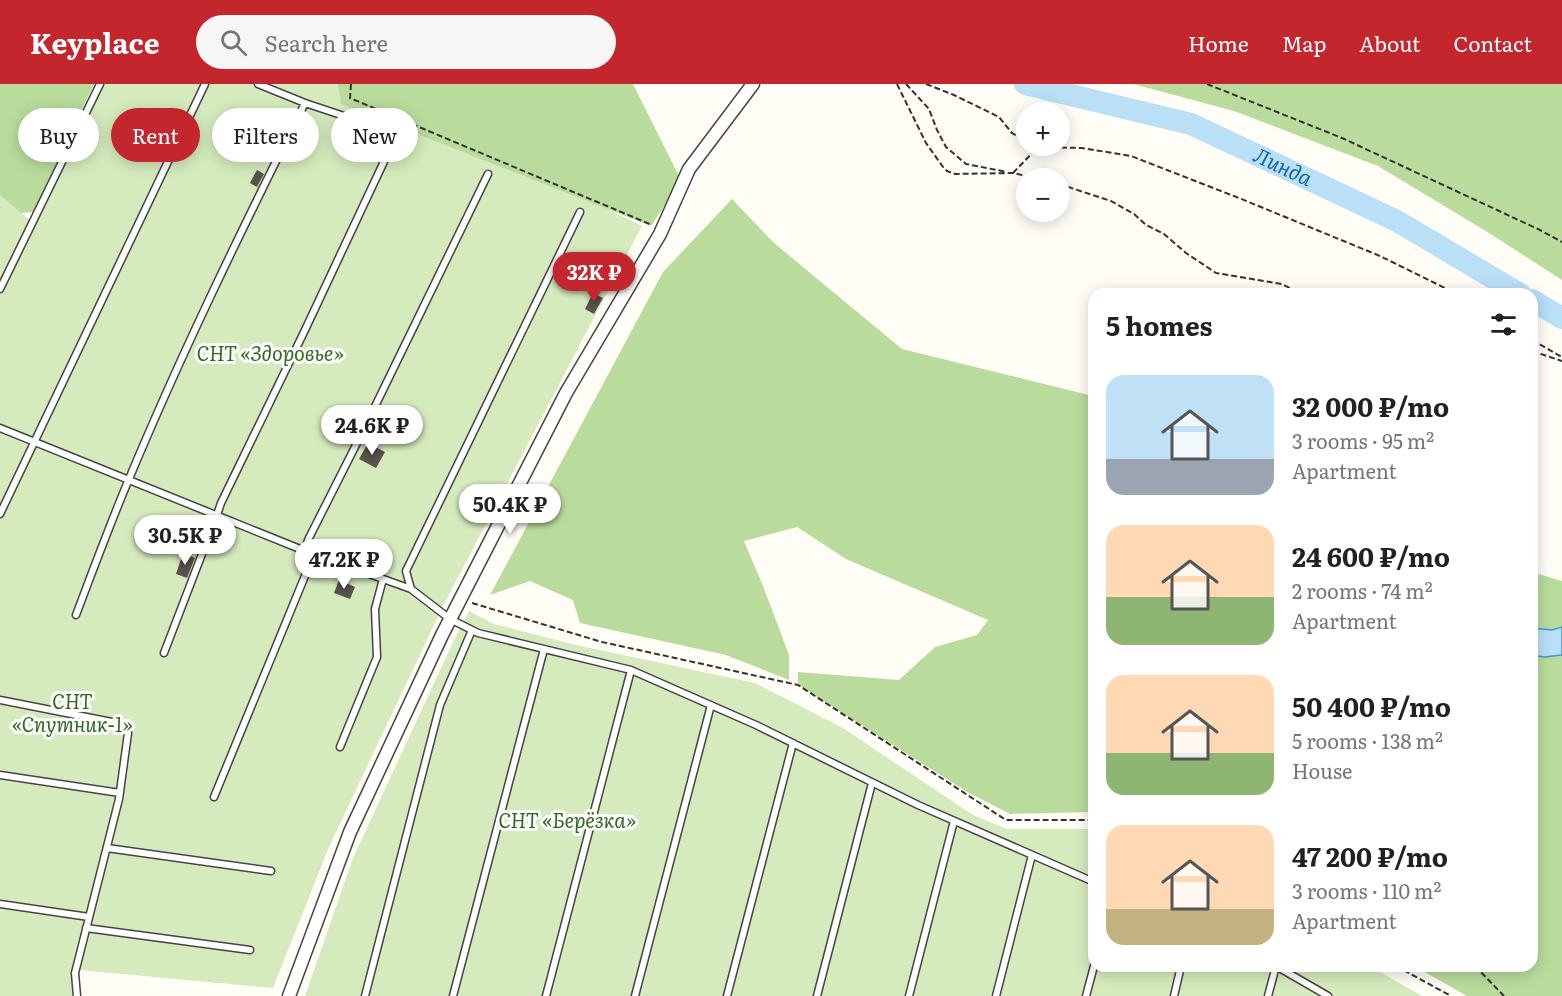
<!DOCTYPE html>
<meta charset="utf-8">
<style>
:root{--surface:#fff;--page:#f6f6f6;--text:#202124;--muted:#757577;--accent:#c4262e}
body{margin:0;font-family:Literata,serif;background:var(--page);color:var(--text);height:100vh;display:flex;flex-direction:column;font-size:22px;white-space:nowrap}
*{box-sizing:border-box;margin:0}
p{font-size:20px;color:var(--muted)}
.icon{flex:none;width:33px;height:33px;fill:none;stroke:currentColor;stroke-width:2;stroke-linecap:round;stroke-linejoin:round}
.map{position:relative;flex:1;overflow:hidden}
.details{position:absolute;left:1088px;top:204px;width:450px;height:684px;display:flex;flex-direction:column;background:var(--surface);border-radius:18px;box-shadow:0 3px 15px #0003}
.details>*{flex:none}
.guide{position:absolute;left:18px;top:24px;width:570px;height:54px;display:flex;gap:12px}
.buttons{position:absolute;left:1016px;top:18px;display:grid;gap:12px}
.buttons a{display:grid;place-items:center;width:54px;height:54px;border-radius:50%;background:var(--surface);box-shadow:0 3px 15px #0003;font-size:30px}
.price{position:absolute;translate:-50% -51px;padding:0 14px;border-radius:21px;background:#fff;color:#222;font-size:20px;line-height:39px;filter:drop-shadow(0 2px 3px #0008)}
.price::after{content:'';position:absolute;left:50%;top:36px;width:18px;height:14px;margin-left:-9px;background:inherit;clip-path:polygon(0 0,100% 0,50% 100%)}
.price.current{background:var(--accent);color:#fff}
ul{padding:0;list-style:none}
li{display:flex;align-items:center;gap:18px;height:150px;padding:0 18px}
li span{display:grid;place-items:center;flex:none;width:168px;height:120px;border-radius:18px;color:#555}
li>.icon{margin-inline-start:auto}
span .icon{width:72px;height:72px;fill:#fffc;stroke-width:1}
li b{font-size:26px}
h2{display:flex;justify-content:space-between;align-items:center;height:72px;padding:0 18px;font-size:26px}
.chip{padding:0 21px;border-radius:27px;background:var(--surface);box-shadow:0 3px 15px #0003;font-size:21px;line-height:54px}
.chip.current{background:var(--accent);color:#fff}
header{display:flex;align-items:center;gap:36px;box-sizing:border-box;height:84px;padding:0 30px;background:var(--accent);color:#fff}
header strong{font-size:28px}
nav{display:flex;gap:33px;margin-inline-start:auto;font-size:21px}
.search{width:420px;height:54px;background:var(--page);display:flex;align-items:center;gap:15px;box-sizing:border-box;padding:0 21px;border-radius:33px;color:var(--muted);font-size:22px}
.map>svg:first-child{display:block}
</style>
<header>
<strong>Keyplace</strong>
<div class="search"><svg class="icon" aria-label="search" viewBox="0 0 24 24"><circle cx="10" cy="10" r="6"/><path d="M15 15l6 6"/></svg>Search here</div>
<nav><a>Home</a><a>Map</a><a>About</a><a>Contact</a></nav>
</header>
<div class="map">
<svg width="1562" height="912" viewBox="0 0 1562 912">
<rect width="100%" height="100%" fill="#fffdf5"/>
<path fill="#d5ebbd" d="M97,0H356L642,142L443,522L329,763L273,904L80,886L77,912H0V111L30,136Z
M469,527L494,540L576,561L755,599L843,644L973,731L1007,745H1093L1094,882H1367L1380,888L1422,912H305L353,774L454,556Z"/>
<path fill="#b9dc9c" d="M0,0H94L34,128L21,129L0,111Z
M338,0H633L681,96L651,142L341,20Z
M1133,0H1562V196L1489,149L1378,82L1234,27Z
M732,115L774,159L902,265L1093,312V728L1010,730L969,709L798,601V588L899,596L935,563L977,551L988,536L846,475L797,443L744,457L763,502L789,571V596L726,571L580,539L573,516L530,497L490,511L663,188Z
M1532,488L1562,497V543L1552,546L1532,544Z
M1532,571L1544,573L1562,571V912H1467L1414,882H1532Z"/>
<path fill="#b9e0f7" stroke="#3f96cf" stroke-width="1.5" d="M1562,543V571L1544,573L1532,571V544L1552,546Z"/>
<g fill="none" stroke-linecap="round" stroke-linejoin="round">
<g stroke="#b9e0f7" stroke-width="22">
<path id="s1" d="M1025,0L1191,40L1397,137L1520,210"/>
<path d="M1532,216L1562,234"/>
</g>
</g>
<path fill="#5a524d" d="M257,86L264,90L257,103L250,99Z
M593,209L603,214L594,230L585,225Z
M368,359L385,368L376,384L359,375Z
M183,469L195,474L187,494L176,490Z
M339,496L355,503L350,515L334,509Z"/>
<g fill="none" stroke-linecap="round" stroke-linejoin="round">
<defs>
<path id="service" d="M0,205L100,0
M0,344L305,467L411,505L450,535L478,549L631,586L756,641L918,721L1094,798
M0,430L205,0
M305,467L308,456L365,343L488,90
M411,505L406,487L580,128
M76,531C93,486 110,440 129,395C182,268 243,143 305,19
M164,569L217,431L221,419L305,246L395,54L365,39L305,19L258,0
M0,616L122,640L128,649L119,715L75,889L77,912
M340,663L377,573L375,525L383,495
M0,691L120,709
M214,713L314,470
M107,764L271,787
M0,820L89,833
M86,844L250,866
M1276,882L1328,912
M365,912L440,621L472,546
M453,912L544,565
M546,912L631,586
M635,912L711,621
M727,912L793,659
M817,912L872,699
M909,912L954,737
M996,912L1032,771
M1086,912L1094,882
M1174,912L1181,882
M1268,912L1276,882"/>
<path id="minor" d="M289,912L350,748L442,551L566,309L660,150L689,85L753,0"/>
</defs>
<use href="#service" stroke="#444" stroke-width="9"/>
<use href="#minor" stroke="#444" stroke-width="15"/>
<path stroke="#333" stroke-width="2" stroke-dasharray="6 3" stroke-linecap="butt" d="M351,0L350,14L652,141
M897,0L926,59L943,83L947,87L955,90L1013,89L1035,94
M906,0L929,25L937,46L946,63L966,80L1007,88
M926,0L954,11L999,33L1012,49L1026,57
M1207,0L1342,54L1540,146L1562,158
M1034,62L1038,63L1082,64L1131,72L1239,114L1380,172L1457,210
M1013,89L1038,63
M1059,100L1111,117L1134,130L1146,141L1164,150L1186,169L1216,189L1282,200L1302,210
M1532,256L1562,273
M1532,267L1562,277
M472,519L602,558L798,601L1006,736H1094
M1396,882L1451,912
M1475,882L1504,912"/>
<use href="#service" stroke="#fff" stroke-width="6"/>
<use href="#minor" stroke="#fff" stroke-width="12"/>
</g>
<g text-anchor="middle" stroke-width="6" stroke-linejoin="round" paint-order="stroke">
<g font-size="20" font-style="italic" fill="#2f6b1f" stroke="#fff">
<text x="270" y="277">СНТ «Здоровье»</text>
<text x="72" y="625">СНТ<tspan x="72" dy="23">«Спутник-1»</tspan></text>
<text x="567" y="744">СНТ «Берёзка»</text>
</g>
<g font-size="21" font-style="italic" fill="#1768a6" stroke="#fff">
<text dy="7" stroke="none"><textPath href="#s1" startOffset="272">Линда</textPath></text>
</g>
</g>
</svg>
<div class="buttons">
<a>+</a>
<a>−</a>
</div>
<b class="price current" style="left:594px;top:219px">32K ₽</b>
<b class="price" style="left:372px;top:372px">24.6K ₽</b>
<b class="price" style="left:510px;top:451px">50.4K ₽</b>
<b class="price" style="left:185px;top:482px">30.5K ₽</b>
<b class="price" style="left:344px;top:506px">47.2K ₽</b>
<div class="guide">
<a class="chip">Buy</a>
<a class="chip current">Rent</a>
<a class="chip">Filters</a>
<a class="chip">New</a>
</div>
<section class="details">
<h2>5 homes<svg class="icon" aria-label="filters" viewBox="0 0 24 24"><path d="M4 7h16M4 17h16"/><circle cx="9" cy="7" r="2"/><circle cx="15" cy="17" r="2"/></svg></h2>
<ul>
<li><span style="background:linear-gradient(#bfe0f5 70%,#9aa5b1 0)"><svg class="icon" aria-label="home" viewBox="0 0 24 24"><path d="M3 11l9-7 9 7M6 9v11h12V9"/></svg></span><div><b>32 000 ₽/mo</b><p>3 rooms · 95 m²</p><p>Apartment</p></div></li>
<li><span style="background:linear-gradient(#ffd9b3 60%,#8fb573 0)"><svg class="icon" aria-label="home" viewBox="0 0 24 24"><path d="M3 11l9-7 9 7M6 9v11h12V9"/></svg></span><div><b>24 600 ₽/mo</b><p>2 rooms · 74 m²</p><p>Apartment</p></div></li>
<li><span style="background:linear-gradient(#ffd9b3 65%,#8fb573 0)"><svg class="icon" aria-label="home" viewBox="0 0 24 24"><path d="M3 11l9-7 9 7M6 9v11h12V9"/></svg></span><div><b>50 400 ₽/mo</b><p>5 rooms · 138 m²</p><p>House</p></div></li>
<li><span style="background:linear-gradient(#ffd9b3 70%,#c2b280 0)"><svg class="icon" aria-label="home" viewBox="0 0 24 24"><path d="M3 11l9-7 9 7M6 9v11h12V9"/></svg></span><div><b>47 200 ₽/mo</b><p>3 rooms · 110 m²</p><p>Apartment</p></div></li>
</ul>
</section>
</div>
